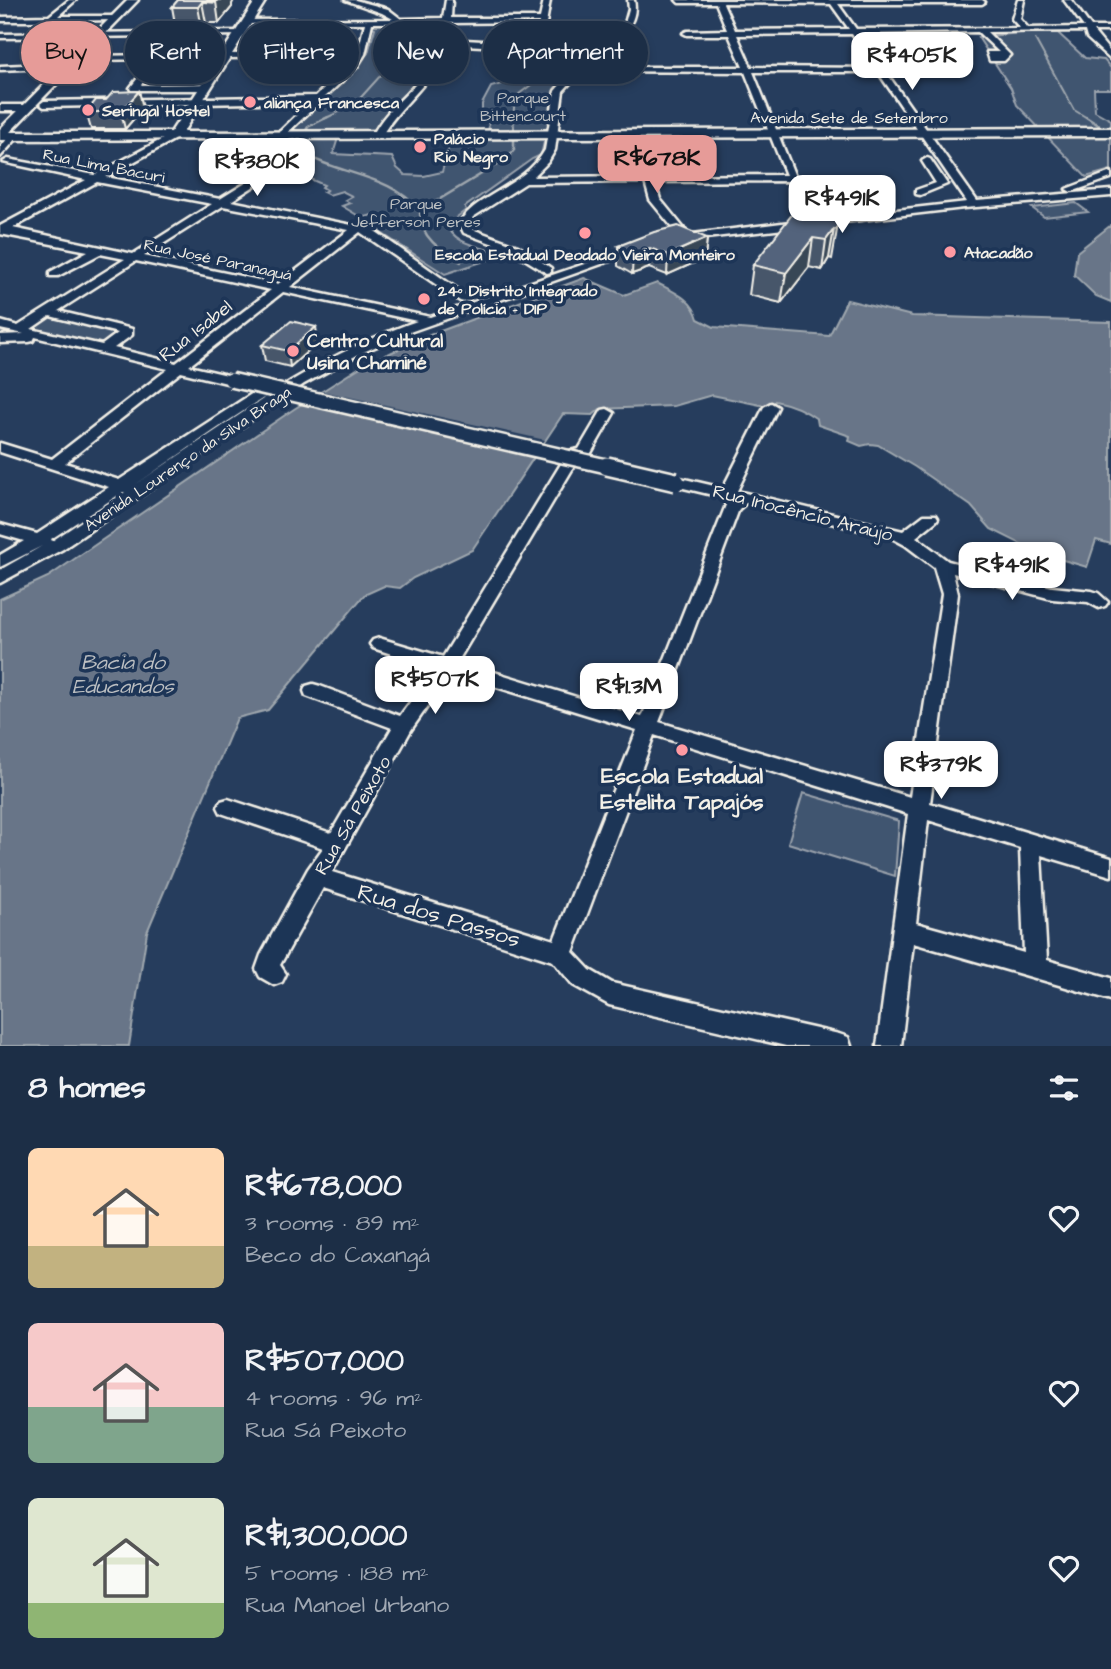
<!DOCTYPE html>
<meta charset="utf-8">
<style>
:root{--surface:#1c2e46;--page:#25364d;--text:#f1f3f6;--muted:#a0a8b3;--line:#3a4a5f;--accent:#e69b98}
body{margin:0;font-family:"Architects Daughter",sans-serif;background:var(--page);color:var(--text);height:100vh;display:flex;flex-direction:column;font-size:26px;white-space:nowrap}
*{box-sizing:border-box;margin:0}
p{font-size:23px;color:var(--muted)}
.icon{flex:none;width:38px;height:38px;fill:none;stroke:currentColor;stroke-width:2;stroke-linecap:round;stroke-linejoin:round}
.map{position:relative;height:1046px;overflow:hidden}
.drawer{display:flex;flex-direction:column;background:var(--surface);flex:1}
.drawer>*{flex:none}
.top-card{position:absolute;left:21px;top:21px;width:700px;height:63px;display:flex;gap:14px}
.price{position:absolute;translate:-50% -60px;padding:0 16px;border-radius:14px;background:#fff;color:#222;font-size:23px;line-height:46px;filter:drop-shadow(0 2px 4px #0008)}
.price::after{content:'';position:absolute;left:50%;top:42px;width:21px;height:16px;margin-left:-10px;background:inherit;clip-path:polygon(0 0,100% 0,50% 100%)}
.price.selected{background:var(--accent);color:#111}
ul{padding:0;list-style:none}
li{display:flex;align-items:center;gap:21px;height:175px;padding:0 28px}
li span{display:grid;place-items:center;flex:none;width:196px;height:140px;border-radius:10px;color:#555}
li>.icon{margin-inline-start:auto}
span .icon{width:84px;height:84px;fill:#fffc;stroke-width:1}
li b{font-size:30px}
h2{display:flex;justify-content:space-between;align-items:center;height:84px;padding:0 28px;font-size:30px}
.pill{padding:0 24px;border-radius:32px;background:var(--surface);box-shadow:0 4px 10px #0003,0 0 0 2px var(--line);font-size:24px;line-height:63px}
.pill.selected{background:var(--accent);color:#111}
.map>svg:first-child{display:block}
</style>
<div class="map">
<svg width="1111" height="1046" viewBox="0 0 1111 1046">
<rect width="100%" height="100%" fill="#263d5d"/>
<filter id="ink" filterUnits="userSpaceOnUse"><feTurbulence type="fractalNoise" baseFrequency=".0143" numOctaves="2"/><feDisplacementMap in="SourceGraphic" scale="14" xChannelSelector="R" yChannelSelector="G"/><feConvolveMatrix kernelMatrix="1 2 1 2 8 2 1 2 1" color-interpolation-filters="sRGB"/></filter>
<g filter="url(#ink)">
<path fill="#40546f" stroke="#9aa2ac" stroke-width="2" d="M441,22L432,62L426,73L372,132H290L315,106L323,105L330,97L327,95L368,53L375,28L371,27V24Z
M1021,33H1058L1085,58L1104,60L1111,68V89H1094L1095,111L1111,120V170L1086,177L1017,105L1011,88L978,37Z
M532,62L570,72L554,89L548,133L489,132L488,117L482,116V104L491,87L513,81L531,66Z
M287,138H338L333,154L392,157L397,168L405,175L424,176L442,172L451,138H545L541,155L532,159L465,207L466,210L448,224C451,245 487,247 503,255L445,274L367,224L381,219L372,215L362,218L342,206L350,203L345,200L352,196L342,191L329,195L323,192L327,190L322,187L324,185L285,168L264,154L276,140Z
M1076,203L1088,212L1044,217L1032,208Z
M49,315L127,333L107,347L27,329Z
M803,793L899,821L895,876L788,843Z"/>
<path fill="#677588" stroke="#9fa7ae" stroke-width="2" d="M1111,225V302L1096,296L1074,275L1077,252Z
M584,278L624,295L657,283C674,292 693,299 698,319L714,327L829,336L847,300L912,316L1111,322V544L1096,540L1087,567L1039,553L991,529L971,506L915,467L878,445L870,444L861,446L849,441L850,436L818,425L817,419C805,410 790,404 775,401L773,405L765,406L712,395L674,406L600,409L593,415L563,414L472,550L413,578L400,588L384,586L364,595L268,710L237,718L147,932L129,1046H0V599L48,577L294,409L362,366L427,336Z"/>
<path fill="#263d5d" d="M322,391L545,440L534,456L302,404Z"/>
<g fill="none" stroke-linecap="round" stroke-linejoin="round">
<path stroke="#9fa7ae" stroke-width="2" d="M1035,39L1074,110L1089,119
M324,119L354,105L400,54L401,41L393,27
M513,119L515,97L547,73"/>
<path stroke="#9fa7ae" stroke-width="2.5" d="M513,117L514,131
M1086,117L1111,133
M305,132L308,127L328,117
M305,138L300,151C338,176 390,173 420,211C419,237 441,251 461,262
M420,211L508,158L514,150V138"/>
<defs>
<path id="minor" d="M69,0H76L58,16H115L119,18L115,20L53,21L48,23L45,21H0V17L49,16Z
M345,0H355L388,9L401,19L443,18L446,0H452L451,18H540L544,0H550L540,59L576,67L624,27L629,9L628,0H634C641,29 606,49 586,67H743L729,35H687L683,33L687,31L727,30L716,3H679L676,0H982L985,2L982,4H838L856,29L1020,28L1012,19L1018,0H1024L1020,19L1028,28L1084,27L1064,0H1071L1091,27H1111V31H1093L1111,53V60L1087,38L1085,31L987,32L1010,55L1004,61H990L987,52H999L978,32L859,34L977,201L1111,190V196L964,208L680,241L675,238L676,236L806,220L798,209L788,181L655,182L660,199L686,231L681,234L677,233L650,200L645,182L526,183L473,217L469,223L472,229L518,246L551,268V272L547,273L510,250L464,233L459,223C478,193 524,187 545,150L555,91L572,71L544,67L533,62L534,49L446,44C436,82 400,103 381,137L378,138L373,135C386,108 411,94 427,70C436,56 440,39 443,23H372L365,54L357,67L285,135H294V139L279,141L268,153L282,162L284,164L279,170L231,201L372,229L470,298L464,302L460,301L360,232L290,287L430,317L634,247L644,249L404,334L359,354L304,384L63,549L0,583V570L42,546L0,567V555L24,541L0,534V524L37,534L109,487L0,452V443L52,459L168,369L35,337L33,341L29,342L0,343V335L24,334L0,329V321L18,326L125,259L100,254L58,276H50V272L88,251L0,234V226L86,180L3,162L8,159L95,175L174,133L179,136L177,138L106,177L220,199L275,165L257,154L310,102L44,107L40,104L44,101L316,96L356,56L89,60L85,58L89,56L358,52L365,23L248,24L244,22L248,20L393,19L382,13ZM723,3L831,4L849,29L735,30ZM539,22L535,44L447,39L450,23ZM852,34L875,68L751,67L737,35ZM581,71L745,72L786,175L533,177L548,162L555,150L563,91ZM753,72H878L967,202L816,219L808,209ZM97,182L212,204L133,254L13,228ZM223,206L349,230L278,284L144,256ZM136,261L271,290L176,363L114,348L132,335V329L58,311ZM283,292L417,321C312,357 224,425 133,486L263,399L265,396L263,393H253L119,480L65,463L181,372L231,384L236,383V377L189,366ZM50,316L118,333L102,345L31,329ZM123,492H125L52,541L51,539Z
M241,31L244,35L0,38V34Z
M69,63L72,67L0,70V66Z
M141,74L148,76L141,85L207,84L211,87L207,90H131L130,88Z
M0,105H26L30,108L26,111H0Z
M11,134L19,136L0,157V148Z
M927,158L930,159L947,184L920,195L916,194V190L936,183L922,161Z
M1111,172V178L1071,192L1066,189Z
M771,403L778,407L737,491L903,531L924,515H936L938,518L936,521L916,537L948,561L1052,587L1092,591L1098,593L1108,602L1105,606L1099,608L1088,602L1052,599L953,573L958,594L930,803L1111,858V876L1041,855L1047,960L1111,978V1000L913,943L901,1046H877L908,814L654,735L573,952L590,970L612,983L839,1034L848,1037L851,1046H786L609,1005L573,985L553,961L323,888L280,965L286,974L282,982L274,985L260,977L256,969L261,955L308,869L323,848L221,813L218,807L221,801L228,799L331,833L392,728L306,696L304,691L306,686L313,684L320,686L400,716L435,668L373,648L370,644L373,640L379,638L443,657L567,454L569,451L579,449L602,410L607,409L614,413L591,453L589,456L579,458L458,661L642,717L726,505L721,497L671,485L668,482L676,477L723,488L764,407ZM746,503L890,537L905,545L934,567L942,594L910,797L659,722L739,509ZM451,673L637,730L554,940L332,872L411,730ZM928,820L1020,848L1024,953L916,923Z"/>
<path id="major" d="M128,0H138L10,132H171L256,0H266L183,132L1111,128V136L0,140V129Z"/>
</defs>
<use href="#minor" stroke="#f4f1e8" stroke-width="5"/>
<use href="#major" stroke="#f4f1e8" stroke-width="5"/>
<use href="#minor" fill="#1d3557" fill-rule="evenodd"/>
<use href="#major" fill="#1d3557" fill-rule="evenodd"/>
<defs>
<path id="minor-bridge-far1" d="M231,380L615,468"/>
<path id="minor-bridge" d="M607,466L676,482"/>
</defs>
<use href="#minor-bridge-far1" stroke="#f4f1e8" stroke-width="18" stroke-linecap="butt"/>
<use href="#minor-bridge" stroke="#f4f1e8" stroke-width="22" stroke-linecap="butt"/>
<use href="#minor-bridge-far1" stroke="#1d3557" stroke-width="13"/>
<use href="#minor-bridge" stroke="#1d3557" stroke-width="17"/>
</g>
<path fill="#47566a" stroke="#f4f1e8" stroke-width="2" d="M178,0L232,4V7L219,23H206L202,28L176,29L172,7Z
M139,91L143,108L125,129H91L86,112Z
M830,210L828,218L837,230L832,259L829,258L822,270L809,267L781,303L749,295L753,265Z
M707,238L705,258L667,275L649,268L632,274L618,266V246Z
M318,342L290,367L265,361L262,345Z"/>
<path fill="#394656" stroke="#f4f1e8" stroke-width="2" d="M217,0H234L232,4V7L219,23L216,2Z
M202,2L206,23L202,28L198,7Z
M139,91L143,108L125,129L121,112Z
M834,229L829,258L822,270L826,240Z
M707,238L705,258L667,275L668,255Z
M813,238L809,267L781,303L786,273Z
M650,248L649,268L632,274L633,254Z
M316,327L318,342L290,367L288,351Z"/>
<path fill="#52647b" stroke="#f4f1e8" stroke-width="2" d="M178,0H217L216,2H202L198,7H172Z
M139,91L121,112H86L96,100H106L113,92Z
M797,208L830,210L825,217L837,220V230L834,229L826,240L813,238L786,273L753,265Z
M678,226L707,238L668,255L650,248L633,254L618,246L654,232Z
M291,321L316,327L288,351L262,345Z"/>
</g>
<g fill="#ff9aa2" stroke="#1d3557" stroke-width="2.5">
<circle cx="250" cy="102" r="7"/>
<circle cx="88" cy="110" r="7"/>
<circle cx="420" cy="147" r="7"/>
<circle cx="585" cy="233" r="7"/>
<circle cx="950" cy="252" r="7"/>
<circle cx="424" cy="299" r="7"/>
<circle cx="293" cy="351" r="7"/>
<circle cx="682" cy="750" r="7"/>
</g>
<g text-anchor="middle" stroke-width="7" stroke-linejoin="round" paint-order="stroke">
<g font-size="16" fill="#bec2c4" stroke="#1d3557">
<text x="523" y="103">Parque<tspan x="523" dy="18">Bittencourt</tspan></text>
<text x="416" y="209">Parque<tspan x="416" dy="18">Jefferson Peres</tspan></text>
</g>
<g font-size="16" font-weight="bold" fill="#f4f1e8" stroke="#1d3557" text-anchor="start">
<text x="264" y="108">aliança Francesca</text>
<text x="102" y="116">Seringal Hostel</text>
<text x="434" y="144">Palácio<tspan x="434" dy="18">Rio Negro</tspan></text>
<text x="964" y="258">Atacadão</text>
<text x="585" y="260" text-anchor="middle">Escola Estadual Deodado Vieira Monteiro</text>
<text x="438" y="296">24º Distrito Integrado<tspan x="438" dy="18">de Polícia - DIP</tspan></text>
</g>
<g font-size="16" fill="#f4f1e8" stroke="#1d3557">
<text x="849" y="123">Avenida Sete de Setembro</text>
<text transform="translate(104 165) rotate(11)" y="6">Rua Lima Bacuri</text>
<text transform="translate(218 259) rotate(12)" y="6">Rua José Paranaguá</text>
<text transform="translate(187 458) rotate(-34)" y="6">Avenida Lourenço da Silva Braga</text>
</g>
<g font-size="19" fill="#f4f1e8" stroke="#1d3557">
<text transform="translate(195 330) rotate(-38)" y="7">Rua Isabel</text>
<text transform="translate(803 512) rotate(14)" y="7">Rua Inocêncio Araújo</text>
<text transform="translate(352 815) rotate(-60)" y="7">Rua Sá Peixoto</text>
</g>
<g font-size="19" font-weight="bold" fill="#f4f1e8" stroke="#1d3557" text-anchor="start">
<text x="307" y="347">Centro Cultural<tspan x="307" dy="22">Usina Chaminé</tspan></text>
</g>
<g font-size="21" font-style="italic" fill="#bcbfc2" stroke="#1d3557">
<text x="123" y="669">Bacia do<tspan x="123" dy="24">Educandos</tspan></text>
</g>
<g font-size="23" font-weight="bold" fill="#f4f1e8" stroke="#1d3557">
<text x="682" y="783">Escola Estadual<tspan x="682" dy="26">Estelita Tapajós</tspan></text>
</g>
<g font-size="23" fill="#f4f1e8" stroke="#1d3557">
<text transform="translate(439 915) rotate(17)" y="8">Rua dos Passos</text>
</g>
</g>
</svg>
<b class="price" style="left:912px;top:92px">R$405K</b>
<b class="price selected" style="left:657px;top:195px">R$678K</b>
<b class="price" style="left:257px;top:198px">R$380K</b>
<b class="price" style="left:842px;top:235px">R$491K</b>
<b class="price" style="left:1012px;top:602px">R$491K</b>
<b class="price" style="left:435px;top:716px">R$507K</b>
<b class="price" style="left:629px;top:723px">R$1.3M</b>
<b class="price" style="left:941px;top:801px">R$379K</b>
<div class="top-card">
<a class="pill selected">Buy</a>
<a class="pill">Rent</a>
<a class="pill">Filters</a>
<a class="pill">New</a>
<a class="pill">Apartment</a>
</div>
</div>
<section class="drawer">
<h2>8 homes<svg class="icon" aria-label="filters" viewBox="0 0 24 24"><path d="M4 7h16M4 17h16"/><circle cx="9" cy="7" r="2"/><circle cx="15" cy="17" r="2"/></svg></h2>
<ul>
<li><span style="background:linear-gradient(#ffd9b3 70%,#c2b280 0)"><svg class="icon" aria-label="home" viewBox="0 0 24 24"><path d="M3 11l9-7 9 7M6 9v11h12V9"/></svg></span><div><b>R$678,000</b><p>3 rooms · 89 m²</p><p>Beco do Caxangá</p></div><svg class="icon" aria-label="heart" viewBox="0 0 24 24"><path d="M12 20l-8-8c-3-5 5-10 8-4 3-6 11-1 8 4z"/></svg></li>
<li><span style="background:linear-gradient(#f6c9c9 60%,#7fa58c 0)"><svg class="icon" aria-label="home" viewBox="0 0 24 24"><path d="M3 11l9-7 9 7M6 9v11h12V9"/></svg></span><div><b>R$507,000</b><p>4 rooms · 96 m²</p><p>Rua Sá Peixoto</p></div><svg class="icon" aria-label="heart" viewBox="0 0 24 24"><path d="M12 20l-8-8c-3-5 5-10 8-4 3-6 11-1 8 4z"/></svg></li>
<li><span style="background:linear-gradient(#dfe7d0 75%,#8fb573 0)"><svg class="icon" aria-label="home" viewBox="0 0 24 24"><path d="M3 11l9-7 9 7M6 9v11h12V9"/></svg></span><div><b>R$1,300,000</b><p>5 rooms · 188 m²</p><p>Rua Manoel Urbano</p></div><svg class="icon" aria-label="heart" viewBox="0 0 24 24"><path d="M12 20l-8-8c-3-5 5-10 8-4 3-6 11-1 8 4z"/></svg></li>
</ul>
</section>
